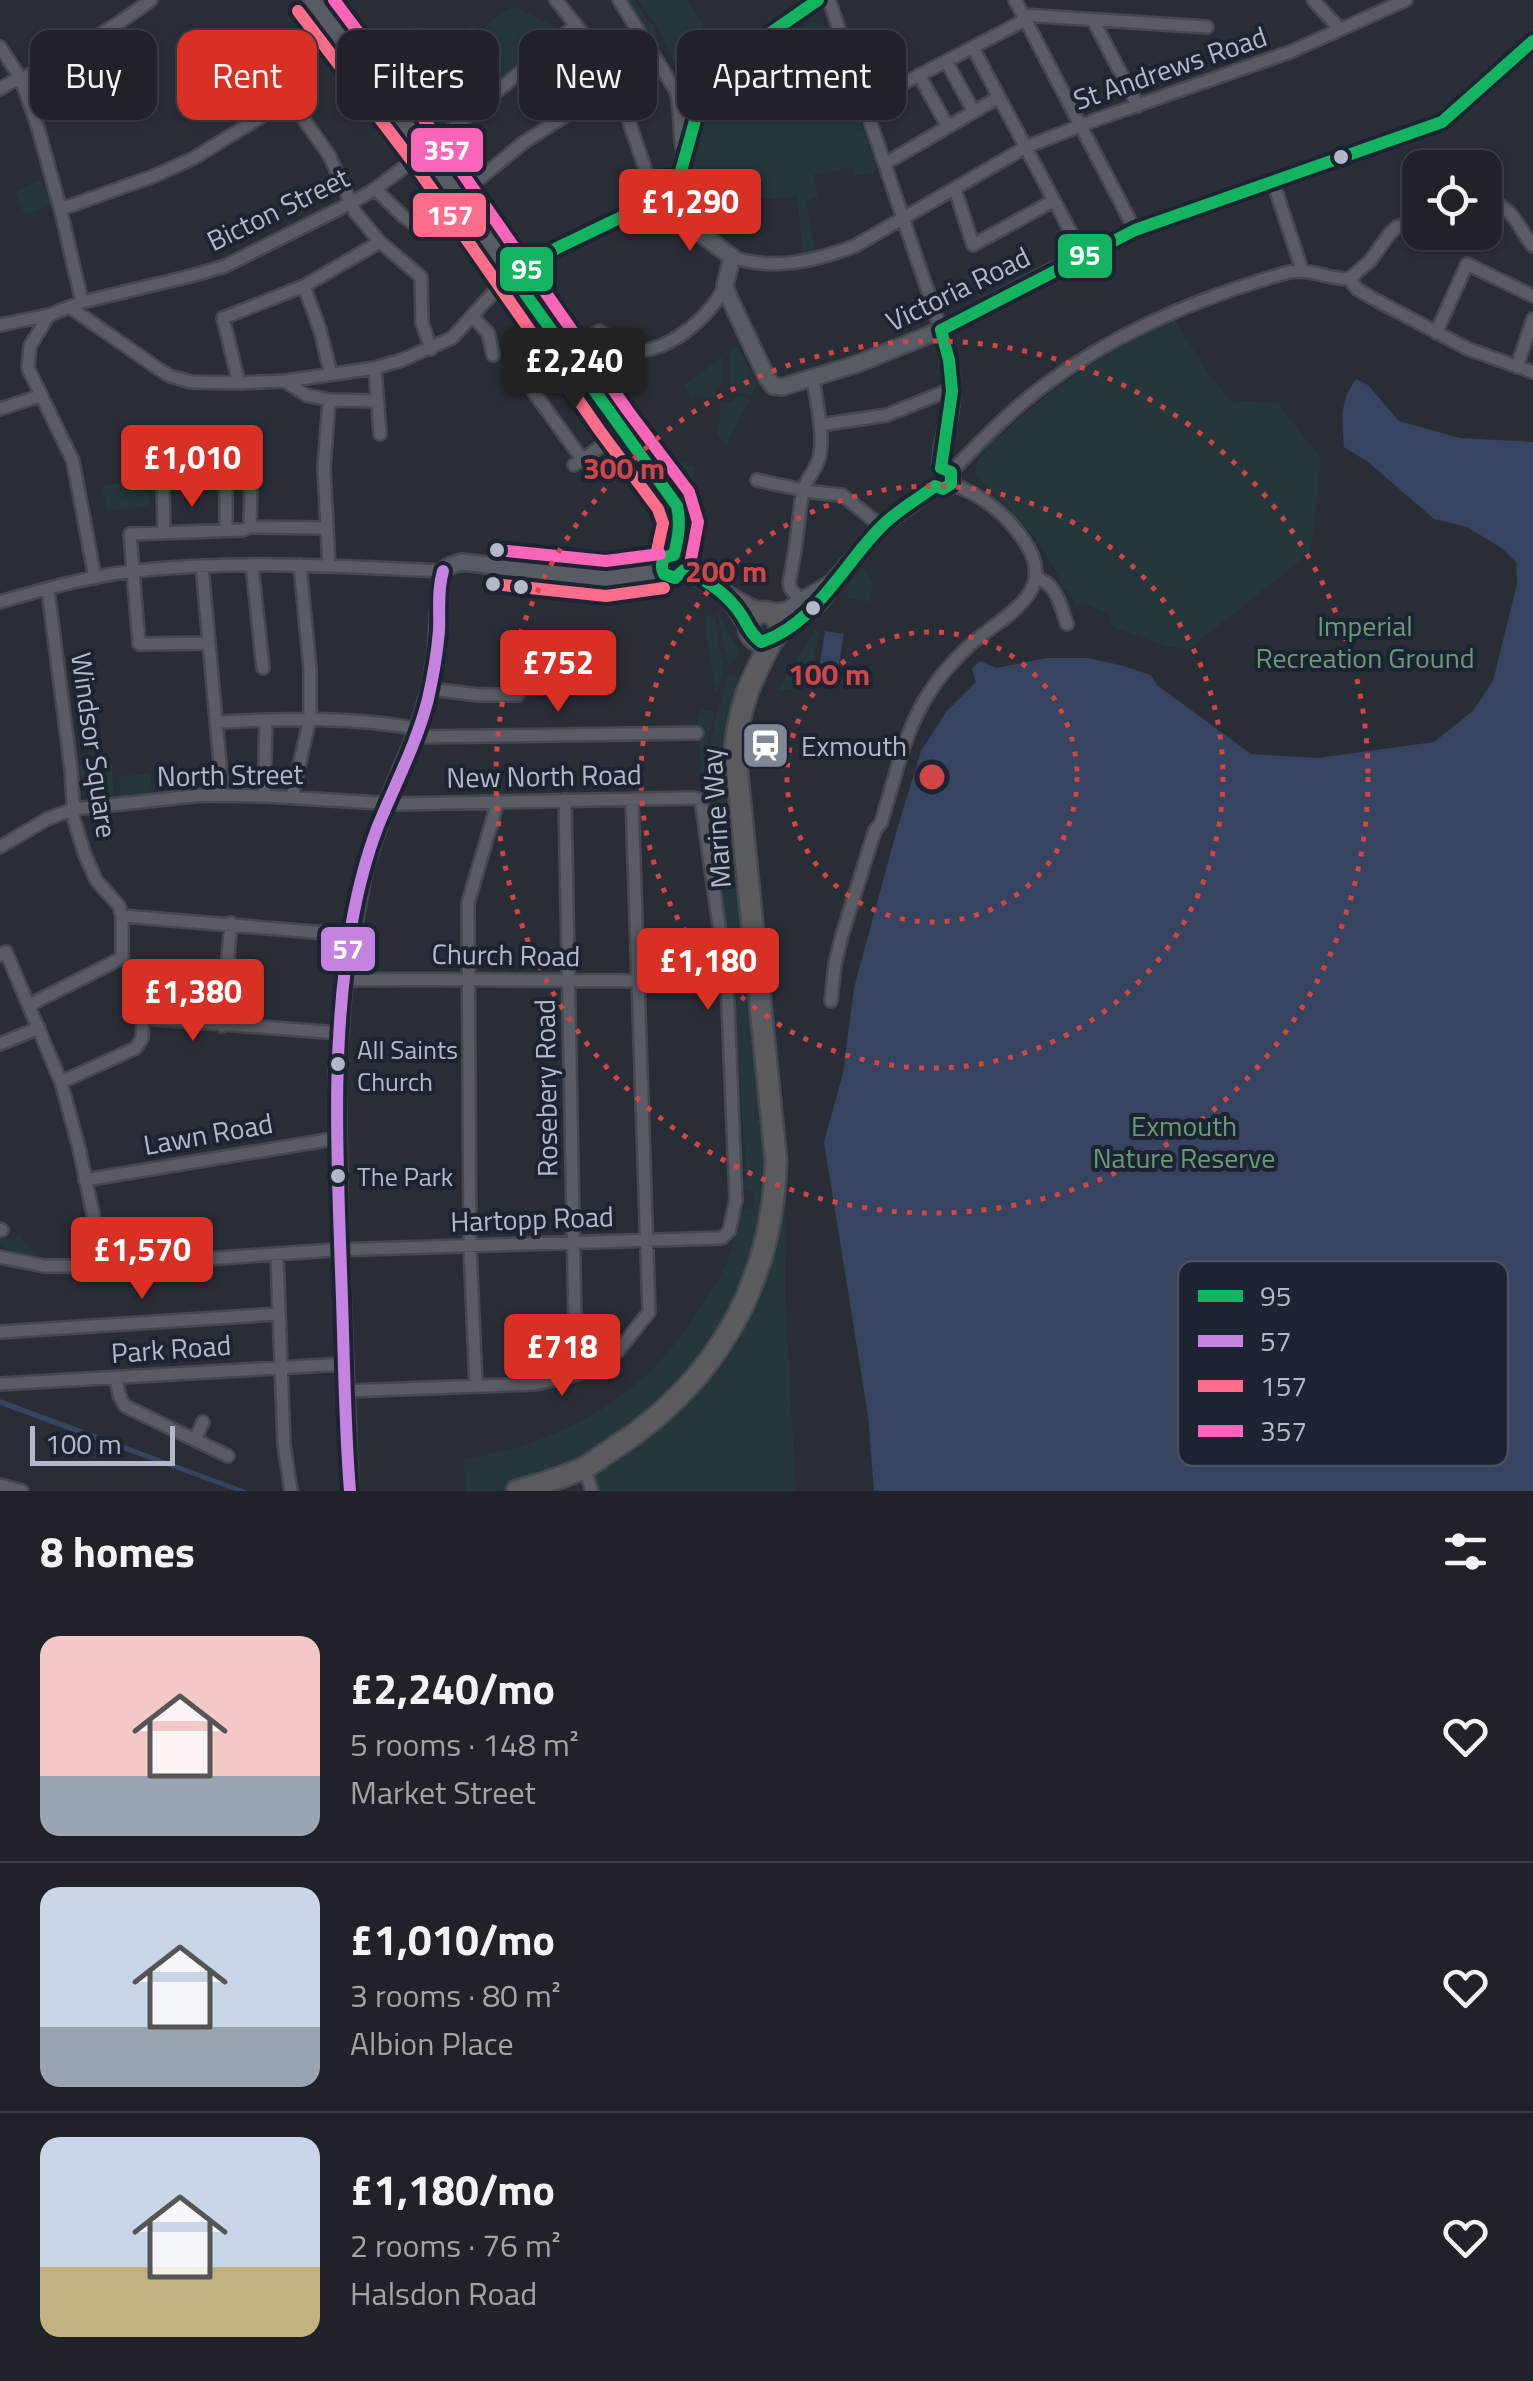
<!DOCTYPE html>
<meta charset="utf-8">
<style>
:root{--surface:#1f2228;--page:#272a30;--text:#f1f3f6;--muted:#a1a4a8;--line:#3c3f45;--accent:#d93025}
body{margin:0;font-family:"Titillium Web",sans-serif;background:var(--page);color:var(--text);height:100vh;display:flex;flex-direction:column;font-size:38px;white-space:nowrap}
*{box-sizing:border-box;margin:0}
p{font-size:32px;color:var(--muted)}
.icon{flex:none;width:55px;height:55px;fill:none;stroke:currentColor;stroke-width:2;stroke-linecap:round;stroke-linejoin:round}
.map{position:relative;height:1491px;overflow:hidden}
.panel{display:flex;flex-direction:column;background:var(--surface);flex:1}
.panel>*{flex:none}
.guide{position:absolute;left:30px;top:30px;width:1000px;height:90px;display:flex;gap:20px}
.fabs{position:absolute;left:1402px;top:150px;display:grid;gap:20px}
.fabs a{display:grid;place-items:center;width:100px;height:100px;border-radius:20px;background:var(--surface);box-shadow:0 2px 8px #0004,0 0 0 2px var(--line);font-size:50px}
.scale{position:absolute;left:30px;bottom:25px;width:145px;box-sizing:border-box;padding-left:10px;border:5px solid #b3b9c8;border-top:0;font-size:28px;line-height:35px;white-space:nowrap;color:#b3b9c8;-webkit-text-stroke:8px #1c2331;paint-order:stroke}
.price{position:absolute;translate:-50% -85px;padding:0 22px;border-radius:10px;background:var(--accent);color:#fff;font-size:32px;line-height:65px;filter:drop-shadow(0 2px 5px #0008)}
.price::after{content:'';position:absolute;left:50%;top:60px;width:30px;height:22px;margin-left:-15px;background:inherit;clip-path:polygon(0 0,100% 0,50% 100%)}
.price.on{background:#222;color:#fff}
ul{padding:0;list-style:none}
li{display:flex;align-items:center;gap:30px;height:250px;padding:0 40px}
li+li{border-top:2px solid var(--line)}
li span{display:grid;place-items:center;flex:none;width:280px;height:200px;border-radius:20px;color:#555}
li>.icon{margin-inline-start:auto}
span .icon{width:120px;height:120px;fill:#fffc;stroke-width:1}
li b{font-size:42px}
h2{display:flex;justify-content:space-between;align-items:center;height:120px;padding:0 40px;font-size:42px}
.tag{padding:0 35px;border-radius:20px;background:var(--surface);box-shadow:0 2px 8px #0004,0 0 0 2px var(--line);font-size:35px;line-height:90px}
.tag.on{background:var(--accent);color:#fff}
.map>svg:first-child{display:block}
</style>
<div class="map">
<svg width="1533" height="1491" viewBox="0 0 1533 1491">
<rect width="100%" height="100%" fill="#292d36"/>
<path fill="#26373c" d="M626,0H634L653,27L660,46H658L653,41Z
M638,0H687L703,25L701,59L691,64C699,75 700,78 694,91H689L686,69L678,71L657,26Z
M516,7L556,27L555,30L475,104L433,136H426L419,127L420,121C457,98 467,21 516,7Z
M812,21L831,28L876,168L874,172L854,176L852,167L813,175L818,197L807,201L814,252L803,254L797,196C771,202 750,196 725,190L701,219L686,201L709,100L721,84Z
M410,25L445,33L475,25L479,28C470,40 461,51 454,63C441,85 434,102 413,116L368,58Z
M40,180L42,186L47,184L53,204L28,214L23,211L16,192Z
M1174,320L1209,374L1229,400L1278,403L1321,459L1311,552L1189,649L1166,646L1112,627L1109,614L1083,603L1076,605L1068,589L1064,590C1047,542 1009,510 975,475C975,453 996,440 1011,426C1060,381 1113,348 1174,320Z
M738,346L757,385L752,395L737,393L735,385L729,382L730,351Z
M723,357L722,383L716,388V396L713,399L699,395L691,397L683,385Z
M737,396L750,399L726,445L716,432L720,418L719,406L722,403L732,402Z
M679,461L695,466L693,501L673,475Z
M148,479L149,505L107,511L102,486Z
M861,568H864L873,583L869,602L848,598L846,588Z
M717,609L740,654L728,665L718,617Z
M714,615L724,670L716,695L704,617Z
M815,630L819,631L812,672L849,677V683L777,691Z
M731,675H735L739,681L731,709L734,710L770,1127L769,1201L742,1297L692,1374L597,1452L525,1483L496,1491H466L463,1460C493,1454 523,1447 551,1435C621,1407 671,1360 708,1295C715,1285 722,1274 727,1262C734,1245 737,1228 741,1210L753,1208L756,1193L744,1190L745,1153L730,944L709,798L711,739L727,678Z
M701,710L713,711L714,714L707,746L704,777L701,771L697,715L700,714Z
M111,762L114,797L103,798L79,778L77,765Z
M150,773L152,792L121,796L119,777Z
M786,1198L785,1295L796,1491H597L594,1471L723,1351L778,1201Z
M0,1232L11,1241L19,1235L40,1258L14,1253L0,1245Z"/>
<path fill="#36445f" d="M1356,379L1368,385L1399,421L1460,438L1533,442V1491H874L868,1416L824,1142L843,1073L854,988L896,833L921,751L946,712L976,682L972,668L980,661L996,668L1047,658H1088L1120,665L1151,675L1157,685L1251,754L1318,758L1434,742L1473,711L1493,681L1517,584L1516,562L1503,549L1467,527L1434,519L1368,462L1344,447C1342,420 1339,403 1356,379Z
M825,631L844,634L838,670L819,667Z
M0,1399L248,1491H235L0,1405Z"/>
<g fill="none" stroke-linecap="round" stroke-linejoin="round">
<defs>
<path id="street" d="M556,0L599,54L616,83L650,183
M619,0L676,91C682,113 678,136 684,158
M829,0L941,330
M1015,0L1135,230
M1313,0L1340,29
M1023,15L1207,27
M1093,20L1138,106
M242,43L279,93L293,104L329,155L355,212L380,242L421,277L422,323L431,349
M0,47L21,79L37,125L60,207L82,302
M973,48L1083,255
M946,61L974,112
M919,75L948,127
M21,79C66,55 110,31 151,0
M0,89L20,77
M866,103L1025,20
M886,163L999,97
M1273,182L1302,270
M375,189L404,217L420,228L523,143L616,83
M955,189L973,245L1053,201
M1485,202C1513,203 1517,227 1533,246
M61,209L154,176L194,158L264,115L287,98L328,20
M732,257C774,271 815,261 855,246L1026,147L1098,119L1290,52L1406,0
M1349,279L1357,289L1372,298L1468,349L1533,372
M1349,279L1370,261L1390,233L1397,227L1420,218
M304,286L320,330L331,374
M71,308L160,370L170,376L191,382L239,383L285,381L348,372L375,368L402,360L452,338L493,293L557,248L634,211L648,200
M49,315L30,346L28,368L73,461L95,578
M473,317L488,333L493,355
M0,325L49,315L82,302L191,276L225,266L351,203L375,189L426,151L575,26
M1436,333L1467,264L1533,296
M569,355L599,331C610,335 613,346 624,349C660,361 713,316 725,285
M1517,367L1533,319
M375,368L380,434
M285,381L306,395L329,400L324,468L329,566
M239,383L223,318L304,286L380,242
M533,391L582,459
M329,400L376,401
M0,409L40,396
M820,425L887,415L952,389
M574,465L623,431
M951,472C981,441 1011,410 1046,384C1118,331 1203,296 1289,272C1310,268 1328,279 1349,279
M226,476V530
M757,480L812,492L842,495L881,526
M163,484L164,532
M250,527L251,484
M252,565L263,668
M202,566L221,775L220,795
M1036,578C1057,584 1060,604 1067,624
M0,602C44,589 90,576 135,571C237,560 341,566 443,571
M802,603L791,589L789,582C796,553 798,524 802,494C805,479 816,471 819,458C825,436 816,401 813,378
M209,643L139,644L130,534L243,530L250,527L325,528
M430,689L479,695H518L523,667
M216,722C285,719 351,716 418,729
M415,737L697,733
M264,796L266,720
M292,797L310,718V669L300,565
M565,800L576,1375
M0,847L47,819L74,809L203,795L264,796L397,804L693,798L701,800L727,981L736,1200L729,1231L722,1238L333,1250L104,1266H44L0,1257
M122,916L351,935
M0,955L6,952L61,1082L79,1148L104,1266
M344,980C472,978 599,982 727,981
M831,1001L835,964L842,935L875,830L881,823C895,779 904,731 929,693C940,675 954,660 969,646C1002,615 1062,594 1023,539C1004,512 982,495 951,484
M29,1005L112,963L122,957V916L119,906L96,880L85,855L74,820L71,769L48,590
M222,1026L231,923
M0,1044L39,1028
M61,1082L136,1048L142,1038L143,1018L339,1033
M85,1180L339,1138
M0,1229L2,1230
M277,1256L284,1445L291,1491
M0,1332L278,1314
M116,1378L119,1395L125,1406L228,1456
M0,1384L345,1364
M476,1386L470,1247L468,903L498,801
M346,1391L535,1384L576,1375L597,1365L618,1351L649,1312L632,799
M195,1440L203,1422
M584,1468L592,1491
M0,1485L22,1491"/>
<path id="secondary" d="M312,0L426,151L614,421L674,501L681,522L674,555
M668,177L675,182C681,199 678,214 661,222L656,220C647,208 647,197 650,183Z
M675,182L681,171L699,106L714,72L818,0
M672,215L689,225L732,257L725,285L727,293L767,378L773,386L782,387L857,364L941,330L1047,274L1135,230L1442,122L1533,41
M941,468C940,447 947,431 950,411C955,384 949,356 941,330
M935,486L943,489L948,487L952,479L948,470L941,468
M684,570L750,607L764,612
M729,599L749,629
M770,613L787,610L828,585
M777,634C798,620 823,607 832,583L881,526L935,486
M350,1491L340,1241L337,1071L344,980L364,869L387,803L418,729L430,689L436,653L441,575C444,566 453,565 462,562L606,579L662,571"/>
<path id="highway" d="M749 627a15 15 0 1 1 30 0a15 15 0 1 1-30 0Z
M517,1491C538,1485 561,1478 582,1469C593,1463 604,1455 614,1448C717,1382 773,1282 776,1160L735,751C739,705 751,680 772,640"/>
</defs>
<use href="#street" stroke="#45484f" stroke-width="16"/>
<use href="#secondary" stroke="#45484f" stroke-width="20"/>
<use href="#highway" stroke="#464951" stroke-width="25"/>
<use href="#street" stroke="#595c64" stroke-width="11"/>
<use href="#secondary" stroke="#575b63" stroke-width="15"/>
<use href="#highway" stroke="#595b5e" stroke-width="20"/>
<defs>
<path id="bus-1" d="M818,0L714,72L699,106L681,171L675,182L668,177L650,183L648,200L634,211L557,248L514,278L677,506C681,523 678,538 674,555C663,556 659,564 664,574L675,578L684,570C707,580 728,594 742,616C748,626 751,634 761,642C814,625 842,567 879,529C894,512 917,500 935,486L943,489L951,484V472L941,468L952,391L949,360L941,330L1135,230L1442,122L1533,41"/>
<path id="bus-2" d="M350,1491C344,1418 344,1344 341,1271C337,1154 331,1037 352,922C358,889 366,857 378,826C395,784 417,743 428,699C433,677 437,654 439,631C440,611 437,591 443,571"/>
<path id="bus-3" d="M298,11L412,161L600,431L658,509L663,523L657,551
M493,584L606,596L664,588"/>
<path id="bus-4" d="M334,0L440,141L628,411L689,492L698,522L691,559
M497,550L606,561L660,554"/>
</defs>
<use href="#bus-1" stroke="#1c2331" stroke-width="20"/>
<use href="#bus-2" stroke="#1c2331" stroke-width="20"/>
<use href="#bus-3" stroke="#1c2331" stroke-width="20"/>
<use href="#bus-4" stroke="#1c2331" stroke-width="20"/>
<use href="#bus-1" stroke="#13b361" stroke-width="12"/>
<use href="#bus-2" stroke="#c483df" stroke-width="12"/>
<use href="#bus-3" stroke="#fb6d88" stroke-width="12"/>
<use href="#bus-4" stroke="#fa66b7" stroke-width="12"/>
</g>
<g fill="none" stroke="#cf4548" stroke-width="5" stroke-dasharray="5 10">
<circle cx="932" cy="777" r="145"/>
<circle cx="932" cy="777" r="291"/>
<circle cx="932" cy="777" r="436"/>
</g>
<defs>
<symbol id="station-square" viewBox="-11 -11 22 22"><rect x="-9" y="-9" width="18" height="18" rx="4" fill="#838895" stroke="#1c2331"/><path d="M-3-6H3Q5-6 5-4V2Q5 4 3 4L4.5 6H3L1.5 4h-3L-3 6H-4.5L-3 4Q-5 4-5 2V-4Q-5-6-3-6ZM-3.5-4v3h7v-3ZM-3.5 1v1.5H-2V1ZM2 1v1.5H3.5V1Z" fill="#fff"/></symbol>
</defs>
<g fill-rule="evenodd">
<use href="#station-square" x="738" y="718" width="55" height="55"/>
</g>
<g fill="#b3b9c8" stroke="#1c2331" stroke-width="4">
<circle cx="1341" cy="157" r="9"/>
<circle cx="497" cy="550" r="9"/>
<circle cx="493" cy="584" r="9"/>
<circle cx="521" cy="587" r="9"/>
<circle cx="813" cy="608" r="9"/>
<circle cx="338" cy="1064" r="9"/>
<circle cx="338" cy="1176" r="9"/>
</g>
<g text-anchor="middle" stroke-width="8" stroke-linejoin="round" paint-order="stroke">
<g font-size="26" fill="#b3b9c8" stroke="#1c2331" text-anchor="start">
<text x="357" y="1059">All Saints<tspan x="357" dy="32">Church</tspan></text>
<text x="357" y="1186">The Park</text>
</g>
<g font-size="28" fill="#b3b9c8" stroke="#1c2331">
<text transform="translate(1170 68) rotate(-19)" y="10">St Andrews Road</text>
<text transform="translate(278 209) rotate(-26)" y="10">Bicton Street</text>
<text transform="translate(958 289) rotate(-26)" y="10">Victoria Road</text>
<text transform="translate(94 745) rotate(82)" y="10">Windsor Square</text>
<text transform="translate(230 775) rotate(-1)" y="10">North Street</text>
<text transform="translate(544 776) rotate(-1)" y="10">New North Road</text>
<text transform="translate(716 818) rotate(-94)" y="10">Marine Way</text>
<text transform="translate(506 955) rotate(1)" y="10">Church Road</text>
<text transform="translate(546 1088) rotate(-91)" y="10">Rosebery Road</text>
<text transform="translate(208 1134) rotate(-10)" y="10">Lawn Road</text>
<text transform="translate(532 1219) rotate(-2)" y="10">Hartopp Road</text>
<text transform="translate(171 1349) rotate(-4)" y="10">Park Road</text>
</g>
<g font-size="28" fill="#6a9978" stroke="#1c2331">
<text x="1365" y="636">Imperial<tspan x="1365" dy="32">Recreation Ground</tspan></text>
<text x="1184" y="1136">Exmouth<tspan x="1184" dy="32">Nature Reserve</tspan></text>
</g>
<g font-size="28" fill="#b3b9c8" stroke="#1c2331" text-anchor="start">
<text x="801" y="756">Exmouth</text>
</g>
</g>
<rect x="1178" y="1261" width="330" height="205" rx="15" fill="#1c2331" stroke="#49505e" stroke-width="2.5"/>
<rect x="1198" y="1290" width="45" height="12" fill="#13b361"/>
<rect x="1198" y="1335" width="45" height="12" fill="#c483df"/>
<rect x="1198" y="1380" width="45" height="12" fill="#fb6d88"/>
<rect x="1198" y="1425" width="45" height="12" fill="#fa66b7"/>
<g font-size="28" fill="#b3b9c8">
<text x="1260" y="1306">95</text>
<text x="1260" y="1351">57</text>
<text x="1260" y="1396">157</text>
<text x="1260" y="1441">357</text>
</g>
<circle cx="932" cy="777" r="15" fill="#cf4548" stroke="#1c2331" stroke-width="5"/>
<g font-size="30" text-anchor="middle" font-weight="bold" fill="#cf4548" stroke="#1c2331" stroke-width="8" stroke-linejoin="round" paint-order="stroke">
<text x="624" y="479">300 m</text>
<text x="726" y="582">200 m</text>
<text x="829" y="685">100 m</text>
</g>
<g stroke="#1c2331" stroke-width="4">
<rect x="409" y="126" width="76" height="48" rx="10" fill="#fa66b7"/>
<rect x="411" y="191" width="77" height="48" rx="10" fill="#fb6d88"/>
<rect x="1056" y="232" width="58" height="48" rx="10" fill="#13b361"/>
<rect x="498" y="245" width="57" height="48" rx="10" fill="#13b361"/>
<rect x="319" y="925" width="58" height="48" rx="10" fill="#c483df"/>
</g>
<g font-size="28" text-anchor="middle" font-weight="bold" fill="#fff">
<text x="447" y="160">357</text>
<text x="450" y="225">157</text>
<text x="1085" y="265">95</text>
<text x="527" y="279">95</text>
<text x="348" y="959">57</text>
</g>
</svg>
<div class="fabs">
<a><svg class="icon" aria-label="locate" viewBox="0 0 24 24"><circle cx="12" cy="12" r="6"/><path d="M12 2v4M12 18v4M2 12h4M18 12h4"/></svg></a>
</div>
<div class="scale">100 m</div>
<b class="price" style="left:690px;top:254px">£1,290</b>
<b class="price on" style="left:574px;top:413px">£2,240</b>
<b class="price" style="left:192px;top:510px">£1,010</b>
<b class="price" style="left:558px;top:715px">£752</b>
<b class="price" style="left:708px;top:1013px">£1,180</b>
<b class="price" style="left:193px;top:1044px">£1,380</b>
<b class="price" style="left:142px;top:1302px">£1,570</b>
<b class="price" style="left:562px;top:1399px">£718</b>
<div class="guide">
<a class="tag">Buy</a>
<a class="tag on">Rent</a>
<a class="tag">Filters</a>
<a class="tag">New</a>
<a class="tag">Apartment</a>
</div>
</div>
<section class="panel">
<h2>8 homes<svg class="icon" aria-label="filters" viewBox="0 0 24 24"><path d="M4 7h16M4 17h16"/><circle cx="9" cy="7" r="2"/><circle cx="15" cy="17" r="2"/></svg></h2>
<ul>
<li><span style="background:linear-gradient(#f6c9c9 70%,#9aa5b1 0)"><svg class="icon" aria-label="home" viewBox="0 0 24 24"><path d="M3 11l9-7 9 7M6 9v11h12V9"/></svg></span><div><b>£2,240/mo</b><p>5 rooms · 148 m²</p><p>Market Street</p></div><svg class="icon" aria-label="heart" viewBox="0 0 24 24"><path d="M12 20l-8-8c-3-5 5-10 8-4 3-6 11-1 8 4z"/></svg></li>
<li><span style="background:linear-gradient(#c9d6e8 70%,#9aa5b1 0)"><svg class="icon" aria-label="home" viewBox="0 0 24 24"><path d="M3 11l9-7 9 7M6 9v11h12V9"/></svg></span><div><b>£1,010/mo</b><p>3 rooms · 80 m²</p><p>Albion Place</p></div><svg class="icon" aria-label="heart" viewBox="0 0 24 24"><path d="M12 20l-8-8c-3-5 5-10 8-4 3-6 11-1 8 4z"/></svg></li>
<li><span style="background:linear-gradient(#c9d6e8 65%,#c2b280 0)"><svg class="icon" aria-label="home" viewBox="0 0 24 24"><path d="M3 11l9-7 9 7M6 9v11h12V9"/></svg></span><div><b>£1,180/mo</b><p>2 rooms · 76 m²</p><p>Halsdon Road</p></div><svg class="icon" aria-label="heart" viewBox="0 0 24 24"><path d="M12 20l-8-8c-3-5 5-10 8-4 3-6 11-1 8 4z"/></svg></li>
</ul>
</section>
